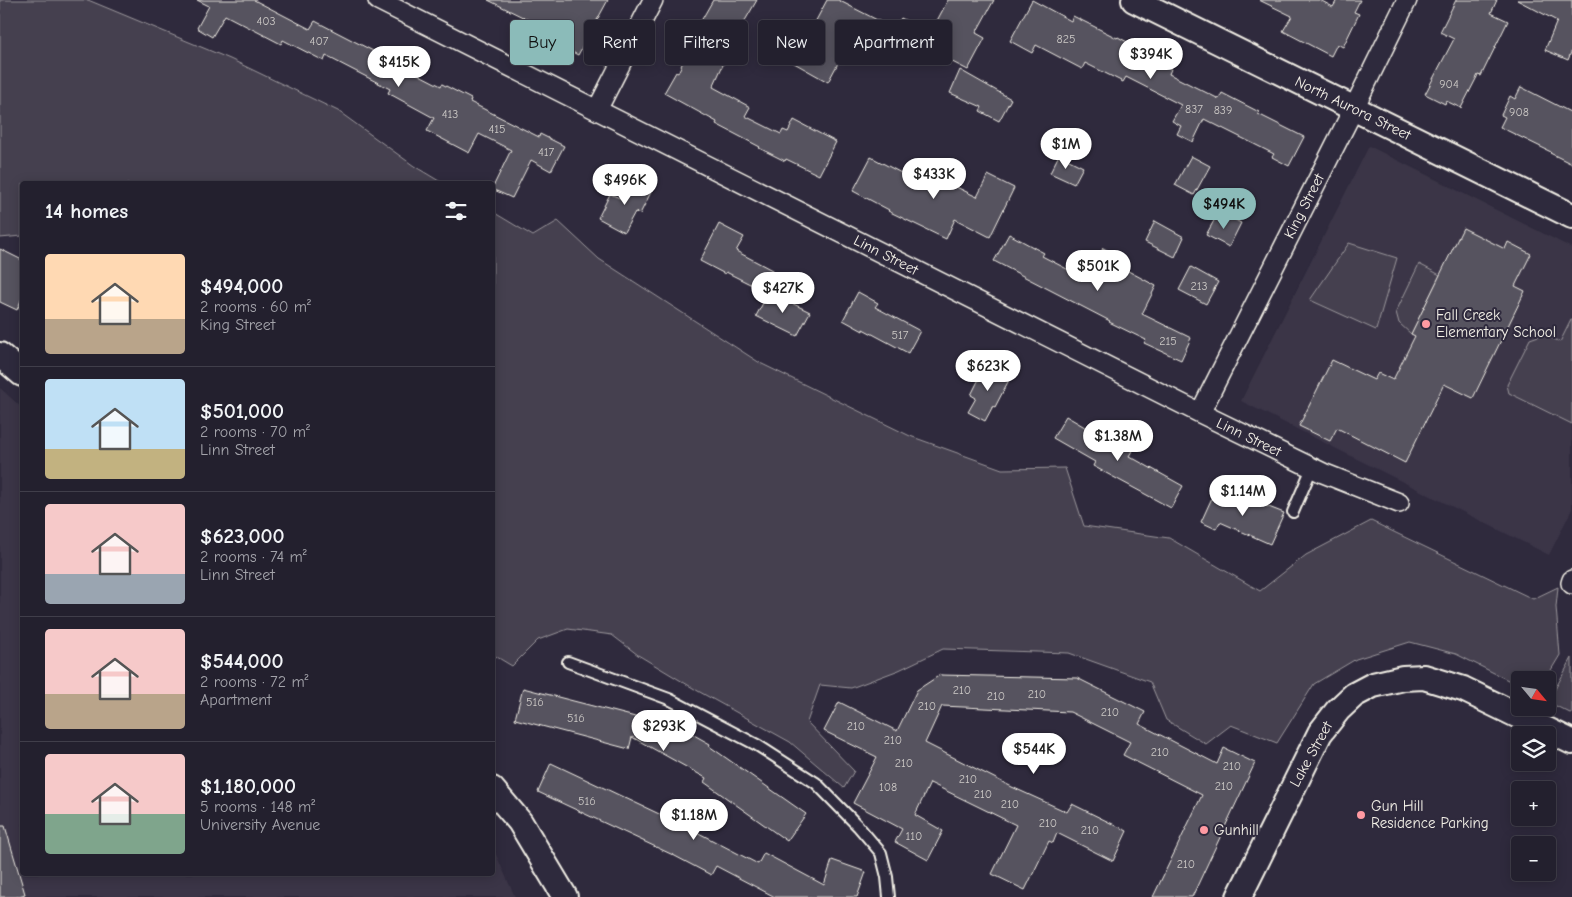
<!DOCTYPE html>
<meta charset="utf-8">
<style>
:root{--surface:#23202e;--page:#2b2836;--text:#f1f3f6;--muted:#a3a3aa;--line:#403e4a;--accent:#8bbbb9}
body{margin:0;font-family:"Comic Neue",sans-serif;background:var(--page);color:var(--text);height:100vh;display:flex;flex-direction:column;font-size:19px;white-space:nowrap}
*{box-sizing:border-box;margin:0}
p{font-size:16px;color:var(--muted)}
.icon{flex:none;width:28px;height:28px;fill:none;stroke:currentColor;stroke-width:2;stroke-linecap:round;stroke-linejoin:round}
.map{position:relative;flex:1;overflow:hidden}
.details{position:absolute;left:20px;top:181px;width:475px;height:695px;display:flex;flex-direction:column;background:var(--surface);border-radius:5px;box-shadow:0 2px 12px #0003,0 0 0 1px var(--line)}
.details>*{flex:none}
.guide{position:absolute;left:510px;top:20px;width:475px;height:45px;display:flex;gap:10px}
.needle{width:32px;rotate:119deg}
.controls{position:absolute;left:1511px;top:671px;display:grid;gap:10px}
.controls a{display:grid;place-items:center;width:45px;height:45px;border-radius:5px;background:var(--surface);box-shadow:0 2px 12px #0003,0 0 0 1px var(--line);font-size:25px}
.price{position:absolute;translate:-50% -42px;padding:0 11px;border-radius:18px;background:#fff;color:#222;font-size:16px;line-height:32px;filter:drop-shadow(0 1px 2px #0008)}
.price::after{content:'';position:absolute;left:50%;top:30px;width:15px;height:11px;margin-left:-8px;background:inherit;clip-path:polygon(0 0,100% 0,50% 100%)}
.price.active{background:var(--accent);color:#111}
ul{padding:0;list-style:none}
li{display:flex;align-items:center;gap:15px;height:125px;padding:0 25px}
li+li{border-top:1px solid var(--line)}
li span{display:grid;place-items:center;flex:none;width:140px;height:100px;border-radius:5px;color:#555}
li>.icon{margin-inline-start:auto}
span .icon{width:60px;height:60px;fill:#fffc;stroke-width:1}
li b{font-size:21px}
h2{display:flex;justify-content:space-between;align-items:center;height:60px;padding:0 25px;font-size:21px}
.tag{padding:0 18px;border-radius:5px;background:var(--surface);box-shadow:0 2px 12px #0003,0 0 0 1px var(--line);font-size:18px;line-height:45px}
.tag.active{background:var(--accent);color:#111}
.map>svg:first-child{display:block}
</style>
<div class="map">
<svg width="1572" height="897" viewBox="0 0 1572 897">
<rect width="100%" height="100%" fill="#2f2a3d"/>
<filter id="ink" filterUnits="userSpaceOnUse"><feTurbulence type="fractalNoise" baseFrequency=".02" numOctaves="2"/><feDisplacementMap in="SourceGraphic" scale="10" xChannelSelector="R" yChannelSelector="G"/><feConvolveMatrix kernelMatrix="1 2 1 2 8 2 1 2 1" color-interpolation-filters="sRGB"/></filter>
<g filter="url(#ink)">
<path fill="#3b3647" d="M1369,146L1572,248V509L1549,555L1241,401Z
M0,388L22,408V874H492L493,848L515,897H0Z"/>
<path fill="#454050" stroke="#9c989c" d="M0,0H88L230,59L338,111L414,166L444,184H22V236L0,238Z
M493,212L533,236L558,221L599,259L760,363L910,436L1002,469L1065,468L1084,526L1169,538L1260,591L1306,555L1371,521L1533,599L1558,587L1556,607L1560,655L1545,680H1520V686L1456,654L1410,642L1356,659L1314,684L1277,743L1231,725L1206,744L1166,720L1150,682L1069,653L943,649L899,670L851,688L820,685L807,722L854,771L844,788L790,742L698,691L638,655L612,635L568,629L538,640L512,666L492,654Z
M1349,243L1397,258L1376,330L1310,300Z
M1419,264L1440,275L1411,334L1399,323L1396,312Z
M1571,320H1572V424L1509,393L1507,385L1530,339L1544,334L1560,342Z
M1572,658V714L1548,702Z"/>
<path fill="#56525f" stroke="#f4f1e8" d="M197,0H254L310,29L315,21L441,86L442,84L471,99L470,102L539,137L540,134L564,146L551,171L531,160L512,198L492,189L511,150L479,134L469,153L427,131L434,118L388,93L390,89L326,56L324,61L283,40L281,44L225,15L212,37L197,28L209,6Z
M488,0H608L578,55L533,32L537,24Z
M713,0H757L736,36L713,87L750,107L745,116L781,134L783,130L788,132L794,120L836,142L819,175L786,159L785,161L759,148L760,147L716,124L717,122L664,93L676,72L678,73L701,21Z
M827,0H838L889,26L878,50L852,37L828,82L787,59L797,40L804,43Z
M948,0H994L976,33L985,38L968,70L923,47Z
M1032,0L1071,21L1073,16L1117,38L1118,37L1140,49L1138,53L1171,69L1169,74L1219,99L1222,93L1259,112L1258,114L1304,137L1289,166L1272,157L1274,154L1204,119L1193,142L1177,134L1181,126L1172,121L1181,105L1126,77L1123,82L1085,63L1082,69L1036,45L1032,53L1010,41Z
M1259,0H1320L1333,7L1337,0H1360L1354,12L1359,14L1343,47L1337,44L1331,56L1283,31L1292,16Z
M1456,0H1497L1491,13L1508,21L1481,76L1478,75L1461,108L1446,101L1445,104L1425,94L1454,39L1440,32Z
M1517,0H1572V50L1568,60L1545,50L1557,21Z
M901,18L924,30L911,54L888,42Z
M960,70L1011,99L999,121L980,111L982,107L950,93Z
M1521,87L1572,113V164L1550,153L1551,152L1500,127L1505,117L1501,115L1510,96L1515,99Z
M1059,155L1083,167L1074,184L1050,173Z
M1191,156L1210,166L1194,195L1175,185Z
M871,157L905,175L906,174L938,189L942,180L977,197L988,175L1014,188L990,237L955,219L946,239L888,211L889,210L853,191Z
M629,180L651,192L640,214L635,212L624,232L598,218L610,194L620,198Z
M1226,215L1241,223L1229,247L1206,235L1216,217L1223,220Z
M1155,221L1184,237L1175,257L1145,242Z
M719,224L744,237L736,251L772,270L762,290L726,272L725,274L700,261Z
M1463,228L1505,249L1508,242L1531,254L1515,286L1525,291L1473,398L1444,384L1405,463L1337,428L1330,441L1299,426L1332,360L1374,380L1378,373L1393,380L1415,336L1411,334Z
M1009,234L1044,253L1042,256L1088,280L1103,248L1121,257L1117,265L1156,286L1142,314L1191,338L1181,360L1144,343L1146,340L1109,322L1110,321L994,261Z
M0,249L22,260V298L17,310L0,302Z
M1191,267L1218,282L1206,304L1179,290Z
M769,292L810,312L797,336L756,316Z
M858,292L878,303L875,307L920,331L908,353L863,329V331L843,320Z
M986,365L1010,378L995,407L993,406L985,421L968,412L976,398L971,395Z
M1066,416L1107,440L1109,436L1133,449L1129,456L1183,486L1171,508L1093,466L1095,462L1053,438Z
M1216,489L1250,505L1251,503L1260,507L1261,504L1284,513L1270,544L1220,522L1216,529L1201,522Z
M940,675L1077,678L1145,712L1139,724L1217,764L1224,748L1255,763L1192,897H1153L1202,795L1123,755L1130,742L1070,712L942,706L925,743L1012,787L1067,812L1072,804L1127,831L1113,861L1057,833L1053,843L1049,841L1025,890L992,874L1016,825L930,783L915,815L943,831L928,860L895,842L902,829L853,803L877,757L824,731L839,702L897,731L917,690Z
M523,688L647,720L651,711L710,744L709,746L806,814L787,841L704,782L706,778L632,737L629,749L515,719Z
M551,763L691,829L758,864L764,853L824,885L832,860L866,872L857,897H775L716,866L711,875L673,855L538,792Z
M0,826H5L25,894L16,897H0Z"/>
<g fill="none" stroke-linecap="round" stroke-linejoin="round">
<defs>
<path id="service" d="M1293,512L1312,468
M568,662L669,699L757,745L816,783L858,826L881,853L887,877L889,897"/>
<path id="minor" d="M378,0L1200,413L1323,473L1399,503
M597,110L653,0
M1200,413L1354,108L1407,0
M1572,580L1571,583L1572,584"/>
<path id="tertiary" d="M1134,0L1572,216
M0,355L22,374
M492,789L520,822L565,897
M1239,897L1320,733L1338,710L1354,695L1373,685L1403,678L1424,677L1463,689L1572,742"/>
</defs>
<use href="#service" stroke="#f4f1e8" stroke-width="14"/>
<use href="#minor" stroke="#f4f1e8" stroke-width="22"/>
<use href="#tertiary" stroke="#f4f1e8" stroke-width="28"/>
<use href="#service" stroke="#2f2a3d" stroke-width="10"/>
<use href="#minor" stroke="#2f2a3d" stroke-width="19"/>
<use href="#tertiary" stroke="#2f2a3d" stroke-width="24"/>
</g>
</g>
<g fill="#ff9aa2" stroke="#2f2a3d" stroke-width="2">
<circle cx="1426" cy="324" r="5"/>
<circle cx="1361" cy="815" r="5"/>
<circle cx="1204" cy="830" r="5"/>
</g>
<g text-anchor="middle" stroke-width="4" stroke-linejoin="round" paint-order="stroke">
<g font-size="12" fill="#ccc9c6">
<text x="266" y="25">403</text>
<text x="1066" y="43">825</text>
<text x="319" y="45">407</text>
<text x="1449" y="88">904</text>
<text x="1194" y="113">837</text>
<text x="1223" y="114">839</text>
<text x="1519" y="116">908</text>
<text x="450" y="118">413</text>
<text x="497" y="133">415</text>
<text x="546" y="156">417</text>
<text x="1199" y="290">213</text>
<text x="900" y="339">517</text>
<text x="1168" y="345">215</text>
<text x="962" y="694">210</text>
<text x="1037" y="698">210</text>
<text x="996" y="700">210</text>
<text x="535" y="706">516</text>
<text x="927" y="710">210</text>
<text x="1110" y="716">210</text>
<text x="576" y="722">516</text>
<text x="856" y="730">210</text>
<text x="893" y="744">210</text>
<text x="1160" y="756">210</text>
<text x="904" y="767">210</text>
<text x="1232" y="770">210</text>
<text x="968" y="783">210</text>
<text x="1224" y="790">210</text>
<text x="888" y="791">108</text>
<text x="983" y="798">210</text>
<text x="587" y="805">516</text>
<text x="1010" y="808">210</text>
<text x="1048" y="827">210</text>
<text x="1090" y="834">210</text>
<text x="914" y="840">110</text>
<text x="1186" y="868">210</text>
</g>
<g font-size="15" fill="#f4f1e8" stroke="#2f2a3d">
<text transform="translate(1353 108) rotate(26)" y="5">North Aurora Street</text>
<text transform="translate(1304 206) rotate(-63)" y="5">King Street</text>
<text transform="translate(886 255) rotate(27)" y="5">Linn Street</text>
<text transform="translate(1249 437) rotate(26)" y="5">Linn Street</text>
<text transform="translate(1311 754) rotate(-61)" y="5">Lake Street</text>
</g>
<g font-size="15" fill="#f4f1e8" stroke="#2f2a3d" text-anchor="start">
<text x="1436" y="320">Fall Creek<tspan x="1436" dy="17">Elementary School</tspan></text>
<text x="1371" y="811">Gun Hill<tspan x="1371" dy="17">Residence Parking</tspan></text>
<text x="1214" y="835">Gunhill</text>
</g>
</g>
</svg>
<div class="controls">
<a><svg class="needle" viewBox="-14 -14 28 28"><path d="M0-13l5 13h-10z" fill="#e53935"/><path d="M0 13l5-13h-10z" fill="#a3a3aa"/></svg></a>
<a><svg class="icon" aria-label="layers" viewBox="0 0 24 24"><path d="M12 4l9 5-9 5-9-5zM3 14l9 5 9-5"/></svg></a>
<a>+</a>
<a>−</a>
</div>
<b class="price" style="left:1151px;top:80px">$394K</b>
<b class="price" style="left:399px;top:88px">$415K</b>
<b class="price" style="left:1066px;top:170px">$1M</b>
<b class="price" style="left:934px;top:200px">$433K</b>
<b class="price" style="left:625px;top:206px">$496K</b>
<b class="price active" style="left:1224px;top:230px">$494K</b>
<b class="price" style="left:1098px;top:292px">$501K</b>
<b class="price" style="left:783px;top:314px">$427K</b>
<b class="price" style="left:988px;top:392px">$623K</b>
<b class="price" style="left:1118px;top:462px">$1.38M</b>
<b class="price" style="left:1243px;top:517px">$1.14M</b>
<b class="price" style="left:664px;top:752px">$293K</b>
<b class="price" style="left:1034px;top:775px">$544K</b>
<b class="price" style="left:694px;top:841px">$1.18M</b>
<div class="guide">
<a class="tag active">Buy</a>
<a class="tag">Rent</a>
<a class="tag">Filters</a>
<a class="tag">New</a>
<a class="tag">Apartment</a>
</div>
<section class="details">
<h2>14 homes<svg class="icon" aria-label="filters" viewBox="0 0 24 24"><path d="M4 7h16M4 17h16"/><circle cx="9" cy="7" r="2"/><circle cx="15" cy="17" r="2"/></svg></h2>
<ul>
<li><span style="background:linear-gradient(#ffd9b3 65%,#b9a48a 0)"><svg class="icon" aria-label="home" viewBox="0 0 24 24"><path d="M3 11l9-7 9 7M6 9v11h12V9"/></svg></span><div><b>$494,000</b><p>2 rooms · 60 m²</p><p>King Street</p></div></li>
<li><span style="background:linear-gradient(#bfe0f5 70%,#c2b280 0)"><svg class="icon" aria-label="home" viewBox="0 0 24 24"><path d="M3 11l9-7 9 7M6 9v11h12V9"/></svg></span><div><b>$501,000</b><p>2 rooms · 70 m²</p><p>Linn Street</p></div></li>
<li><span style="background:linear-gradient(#f6c9c9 70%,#9aa5b1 0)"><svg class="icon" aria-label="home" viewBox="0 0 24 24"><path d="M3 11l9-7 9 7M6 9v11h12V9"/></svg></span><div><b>$623,000</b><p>2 rooms · 74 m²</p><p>Linn Street</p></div></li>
<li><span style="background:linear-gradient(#f6c9c9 65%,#b9a48a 0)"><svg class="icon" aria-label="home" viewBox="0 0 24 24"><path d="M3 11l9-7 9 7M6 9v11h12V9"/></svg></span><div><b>$544,000</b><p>2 rooms · 72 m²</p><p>Apartment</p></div></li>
<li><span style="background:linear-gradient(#f6c9c9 60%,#7fa58c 0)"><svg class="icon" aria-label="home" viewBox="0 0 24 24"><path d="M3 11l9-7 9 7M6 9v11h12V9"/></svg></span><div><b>$1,180,000</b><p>5 rooms · 148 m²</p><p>University Avenue</p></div></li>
</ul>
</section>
</div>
